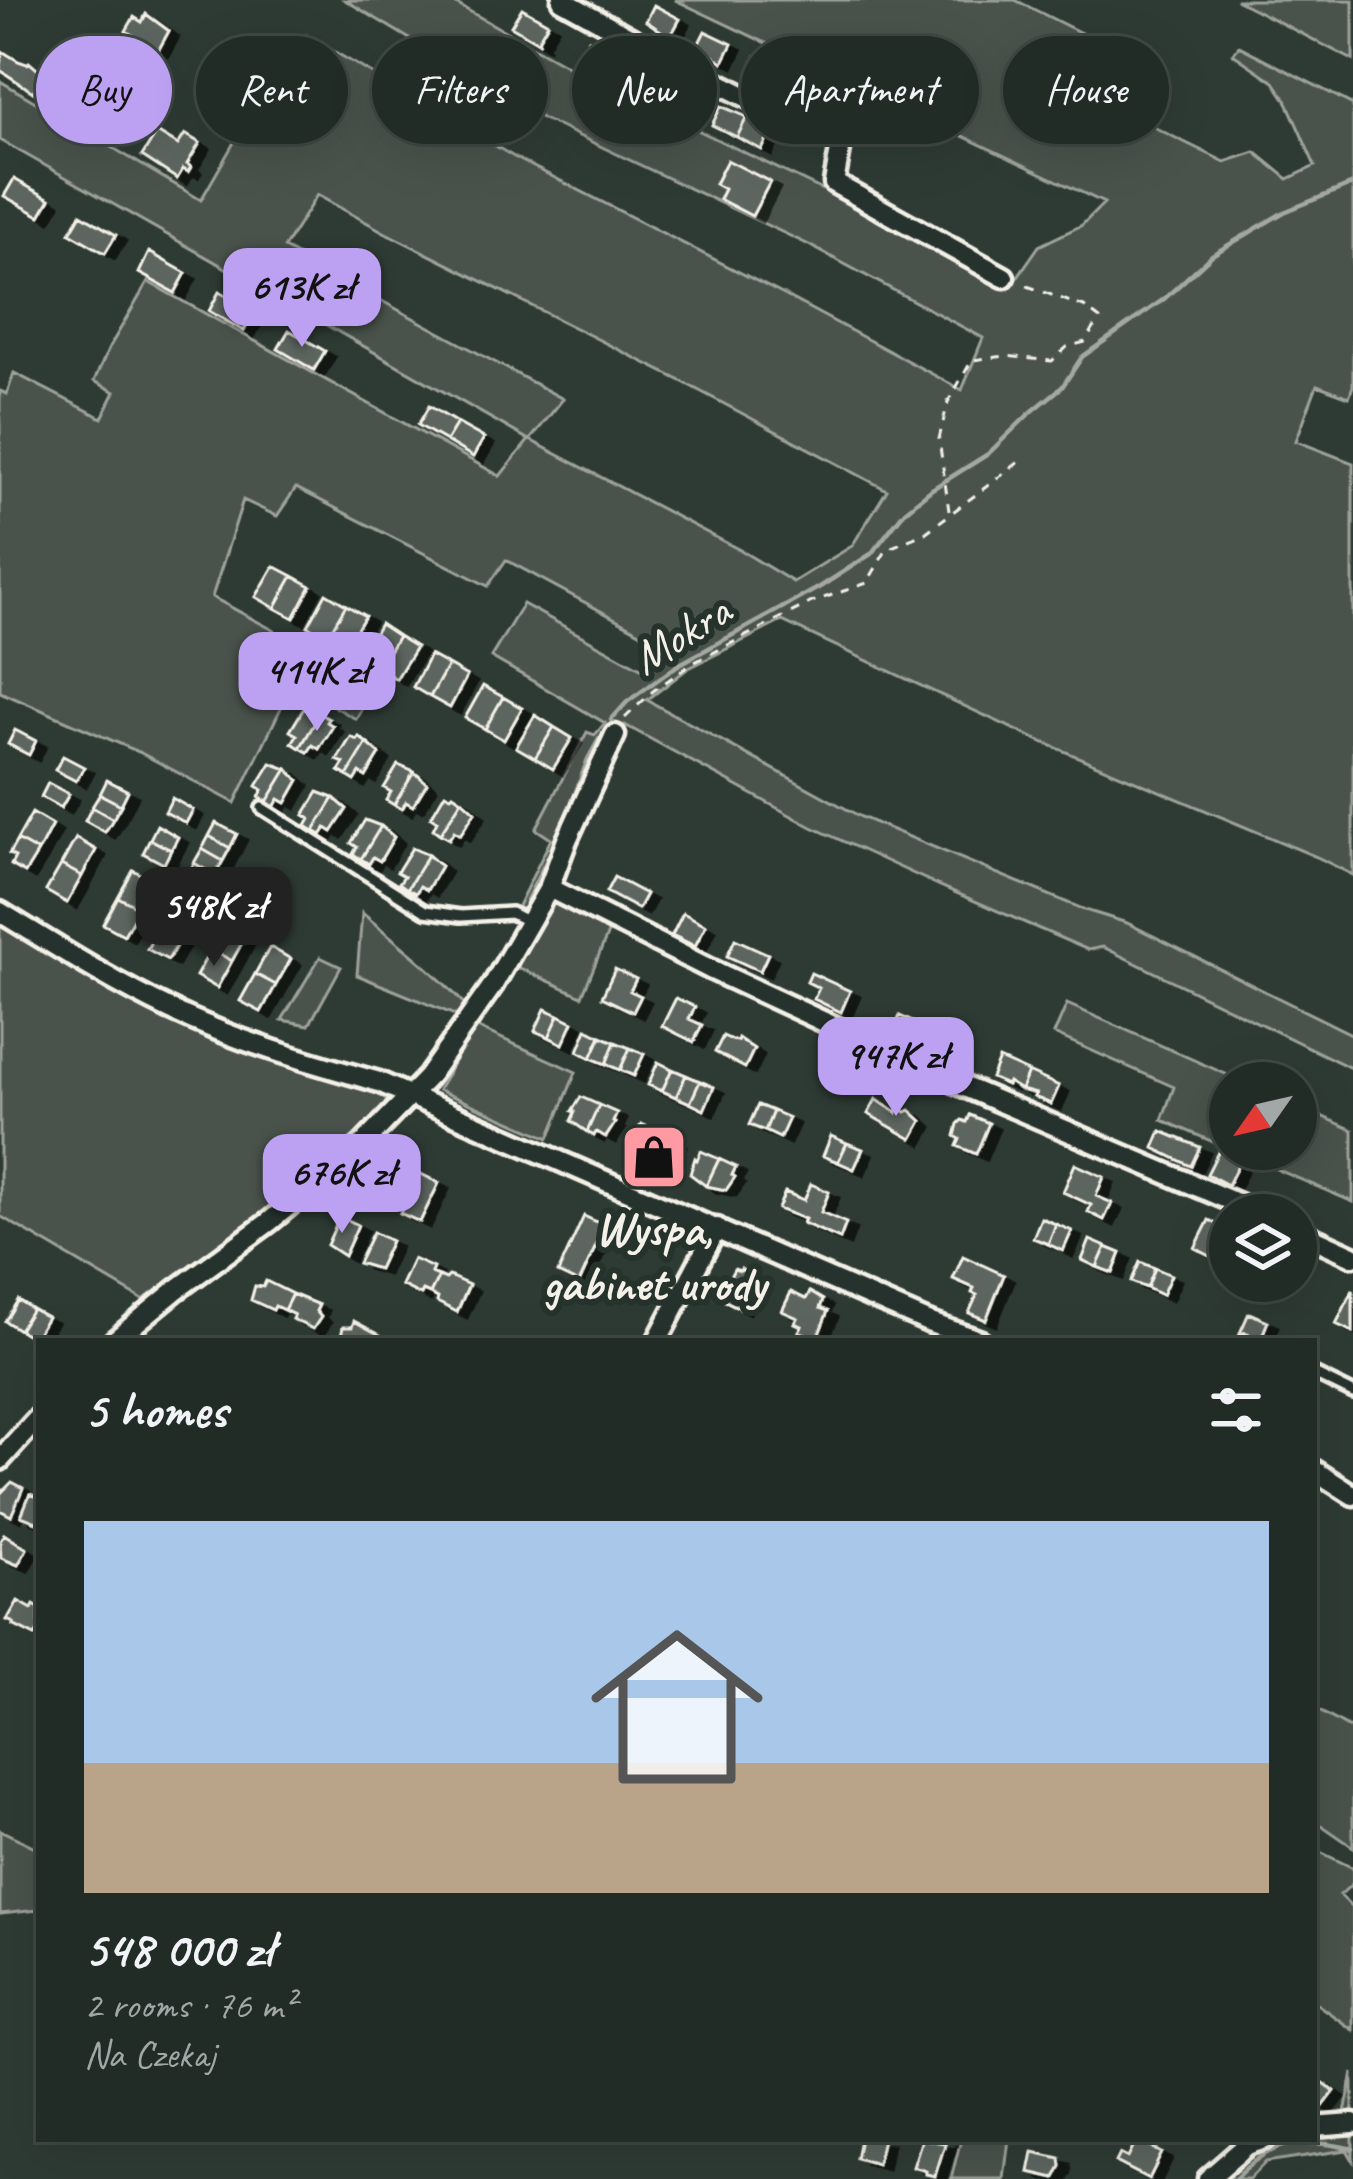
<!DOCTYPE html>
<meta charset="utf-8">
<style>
:root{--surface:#222c27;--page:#2a342f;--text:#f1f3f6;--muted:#a2a7a7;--line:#3f4844;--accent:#bca0f2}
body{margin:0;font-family:Caveat,sans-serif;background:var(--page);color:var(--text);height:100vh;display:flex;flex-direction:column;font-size:45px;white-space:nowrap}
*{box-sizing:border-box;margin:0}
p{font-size:39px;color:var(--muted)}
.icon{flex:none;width:66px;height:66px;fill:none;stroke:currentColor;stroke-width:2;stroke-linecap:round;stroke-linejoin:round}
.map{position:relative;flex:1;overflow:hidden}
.sheet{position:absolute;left:36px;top:1338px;width:1281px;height:804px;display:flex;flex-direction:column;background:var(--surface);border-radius:0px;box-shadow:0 12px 48px #0002,0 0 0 3px var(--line)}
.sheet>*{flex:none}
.top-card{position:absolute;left:36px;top:36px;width:1281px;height:108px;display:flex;gap:24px}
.needle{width:78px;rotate:236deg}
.controls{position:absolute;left:1209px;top:1062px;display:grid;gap:24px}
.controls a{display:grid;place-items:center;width:108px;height:108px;border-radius:50%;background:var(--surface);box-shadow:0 12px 48px #0002,0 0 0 3px var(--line);font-size:60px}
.price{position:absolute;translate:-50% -102px;padding:0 27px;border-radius:24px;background:var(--accent);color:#111;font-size:39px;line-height:78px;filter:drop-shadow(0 3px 6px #0008)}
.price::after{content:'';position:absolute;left:50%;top:72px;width:36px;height:27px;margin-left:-18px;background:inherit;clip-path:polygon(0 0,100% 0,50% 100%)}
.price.on{background:#222;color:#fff}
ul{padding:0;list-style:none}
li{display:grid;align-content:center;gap:24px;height:636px;padding:0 48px}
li+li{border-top:3px solid var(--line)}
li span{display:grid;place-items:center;height:372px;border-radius:0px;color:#555}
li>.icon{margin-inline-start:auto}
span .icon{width:216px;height:216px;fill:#fffc;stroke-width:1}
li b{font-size:51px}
h2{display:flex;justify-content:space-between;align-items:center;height:144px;padding:0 48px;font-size:51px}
.tag{padding:0 42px;border-radius:54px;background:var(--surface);box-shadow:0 12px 48px #0002,0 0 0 3px var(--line);font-size:42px;line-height:108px}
.tag.on{background:var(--accent);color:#111}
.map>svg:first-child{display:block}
</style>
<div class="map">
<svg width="1353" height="2179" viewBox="0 0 1353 2179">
<defs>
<filter id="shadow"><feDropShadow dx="10" dy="6" stdDeviation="0" flood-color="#0009"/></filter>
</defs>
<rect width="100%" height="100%" fill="#2e3b34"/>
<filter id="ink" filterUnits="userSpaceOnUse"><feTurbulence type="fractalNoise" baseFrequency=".00833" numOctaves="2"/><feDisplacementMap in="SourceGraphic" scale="24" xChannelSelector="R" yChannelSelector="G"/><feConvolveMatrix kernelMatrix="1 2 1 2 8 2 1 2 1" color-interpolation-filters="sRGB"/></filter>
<g filter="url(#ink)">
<path fill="#48524c" stroke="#9ea29a" stroke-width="3" fill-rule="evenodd" d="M345,0H449L589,78L833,195L1009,289L1039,246L1082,225L1104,203L675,0H1015L1145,65L1127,114L1225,162L1255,152L1288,179L1315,166L1286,100L1274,82L1233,54L1239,46L1353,105V386L1349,397L1317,385L1296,441L1353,463V875L1317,857L1035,739L782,621L687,669L647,700L861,817L1085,910L1127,923L1353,1035V1069L1103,947L1088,950L940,886L812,827L625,725L572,848L561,843L528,909L517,908L551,839L536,829L587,732L595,735L605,723L491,657L523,604L648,672L675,651L506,560L488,586L296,488L277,516L243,500L212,597L375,685L356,719L293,683L235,803L139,752L0,692V391L7,394L14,373L102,418L115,392L94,381L109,348L148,282L500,476L529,440L0,140V81L201,200L248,118L276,133L298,88L283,78L306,35L514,157L786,296L962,390L983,338L807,244L543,119ZM317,195L386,233L679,380L887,490L852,546L793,582L740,550L530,440L563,399L284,248Z
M1236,0H1353V60Z
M552,899L610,928L582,996L513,965Z
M362,913C398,943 434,971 465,1005L457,1016L357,975Z
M0,923L168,1018L385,1097L386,1102L382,1115L256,1219L143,1300L0,1216Z
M320,957L341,967L309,1025L282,1020Z
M1067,1004L1246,1083H1230V1149H1296V1105L1353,1130V1202L1162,1120L1174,1087L1054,1034Z
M474,1026L576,1072L549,1138L438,1090Z
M1314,1708L1353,1730V1847L1314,1820Z
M0,1830L39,1849V1910L0,1914Z
M1314,1849L1353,1868V1883L1340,1895L1353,1908V2030L1314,2002Z
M1353,2073V2160L1347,2150L1266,2162L1249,2179H1221L1248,2149L1277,2139H1314V2132L1344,2118Z
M961,2139H1009L1004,2179H951Z"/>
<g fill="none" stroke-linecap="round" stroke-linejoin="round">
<path stroke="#a4a8a0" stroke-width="4.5" d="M611,720L627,702L678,665L820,587L871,554L905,511L932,489L988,454L1029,414L1062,387L1082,357L1164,299L1212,255L1284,212L1353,184
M527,900L563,827L588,759L599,739
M1235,2179C1272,2139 1303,2137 1353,2149"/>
</g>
<path fill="#5c655e" stroke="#f4f1e8" stroke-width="3" filter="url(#shadow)" d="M654,5L680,19L670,37L646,21Z
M522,8L548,23L538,40L540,43L511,26Z
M146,14L169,31L158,51L126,31L134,17L142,22Z
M705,31L732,44L723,62L697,47Z
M589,39L614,51L603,71L579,58Z
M2,51L18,61L27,64L29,62L43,74L33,92L0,70Z
M614,51L638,65L628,84L603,71Z
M756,56L783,69L774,87L749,72Z
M217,60L245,77L235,94L207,77Z
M808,81L835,93L826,112L800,96Z
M721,106L747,117L737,137L712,125Z
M747,117L771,131L762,150L737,137Z
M157,132L178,145L185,134L200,143L187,164L191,167L188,172L183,169L177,179L142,156Z
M727,160L770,182L752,216L719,199L724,189L715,184Z
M14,179L50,199L40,216L4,196Z
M81,214L116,235L105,253L70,233Z
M149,252L186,273L175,293L139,273Z
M219,292L255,311L244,331L209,311Z
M289,330L325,351L314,370L278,349Z
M429,406L457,423L446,441L418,425Z
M457,423L484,438L473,457L446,441Z
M274,566L293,576L275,608L256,597Z
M293,576L311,586L294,618L275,608Z
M326,593L346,605L327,637L308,626Z
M346,605L365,616L345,648L327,637Z
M380,624L398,636L379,668L361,657Z
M398,636L416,647L396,679L379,668Z
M430,655L448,665L430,697L413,687Z
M448,665L467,676L450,708L430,697Z
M483,686L503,697L485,729L465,718Z
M503,697L522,708L504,740L485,729Z
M304,708L310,711L312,709L320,714L300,748L292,743L297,735L290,731Z
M320,714L329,719L327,722L333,726L319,749L313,745L308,752L300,748Z
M535,715L554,727L535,758L516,747Z
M554,727L572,738L553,769L535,758Z
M15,730L36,741L29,755L8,744Z
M351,737L357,740L359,737L367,743L347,776L339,771L344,763L337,760Z
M367,743L380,754L366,777L360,773L355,781L347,776Z
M63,756L84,767L76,781L55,770Z
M271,763L287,769L267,802L259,797L263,790L257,786Z
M398,765L414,772L394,805L386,800L391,792L384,788Z
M287,769L299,780L286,803L279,799L274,807L267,802Z
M414,772L427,783L413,806L406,802L402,809L394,805Z
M107,780L128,791L121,805L100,794Z
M48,783L69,794L61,808L41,797Z
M318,792L334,798L314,831L306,826L310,819L304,815Z
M445,793L451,796L453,794L462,800L440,834L433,829L437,821L431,817Z
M100,794L121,805L113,819L92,807Z
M172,798L193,810L186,823L165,812Z
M334,798L347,809L332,832L326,828L321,835L314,831Z
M462,800L475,812L460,835L454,831L449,839L440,834Z
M92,807L113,819L105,832L85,821Z
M32,813L52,825L38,852L17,840Z
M365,820L381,826L361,859L353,854L357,847L351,843Z
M216,823L237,834L230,848L209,836Z
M157,825L178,837L171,850L150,839Z
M381,826L394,837L380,861L373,857L369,864L361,859Z
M209,836L230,848L223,861L202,849Z
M76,838L96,850L82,876L61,865Z
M150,839L171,850L164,864L143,853Z
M17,840L38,852L25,873L11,865L15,857L9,854Z
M412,848L428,855L407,889L399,883L404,876L397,872Z
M202,849L223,861L215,875L194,863Z
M428,855L441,866L427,890L420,886L416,893L407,889Z
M194,863L215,875L208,888L187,877Z
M61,865L82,876L67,903L46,891Z
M133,870L154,881L139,908L118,897Z
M614,877L646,894L638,909L606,892Z
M177,895L198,907L183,934L162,922Z
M118,897L139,908L124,935L103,924Z
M683,913L706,925L695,946L672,935Z
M162,922L183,934L168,960L147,949Z
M226,922L247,934L232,961L211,949Z
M735,939L768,954L760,971L727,956Z
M270,947L291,959L276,985L255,974Z
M211,949L232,961L217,988L196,976Z
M615,969L636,979L630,991L641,996L633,1012L602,997Z
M811,973L850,991L841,1012L814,999L819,988L807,982Z
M255,974L276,985L261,1012L240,1001Z
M676,998L695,1007L689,1019L702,1025L694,1042L662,1026Z
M545,1009L559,1015L549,1037L535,1031Z
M559,1015L573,1022L563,1044L549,1037Z
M900,1016L926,1028L917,1048L891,1036Z
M587,1029L601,1036L591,1058L578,1051Z
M601,1036L615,1042L606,1064L591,1058Z
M723,1036L732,1040L737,1041L738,1038L754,1049L745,1068L715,1052Z
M615,1042L630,1048L620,1070L606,1064Z
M630,1048L644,1054L634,1076L620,1070Z
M999,1059L1028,1072L1021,1090L1008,1082L1007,1085L991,1078Z
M658,1062L672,1069L662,1091L648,1085Z
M672,1069L686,1075L676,1097L662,1091Z
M1028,1072L1059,1086L1051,1104L1034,1097L1036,1094L1021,1090Z
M686,1075L700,1081L690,1103L676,1097Z
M700,1081L714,1087L704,1110L690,1103Z
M581,1097L599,1105L587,1132L571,1121L575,1112L572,1111Z
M876,1099L897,1113L899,1108L906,1112L910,1110L922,1121L912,1139L868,1114Z
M599,1105L617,1113L613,1122L615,1123L606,1137L596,1132L594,1136L587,1132Z
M758,1105L773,1111L765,1131L749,1125Z
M773,1111L789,1118L780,1138L765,1131Z
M970,1115L989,1123L976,1154L957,1146L960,1139L955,1136L958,1124L962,1120L967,1122Z
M641,1124L659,1132L646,1159L630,1148L635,1132L637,1133Z
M1161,1131L1200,1147L1191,1166L1154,1148Z
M659,1132L677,1140L673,1148L675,1149L666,1164L646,1159Z
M831,1136L847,1143L838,1162L823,1156Z
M847,1143L863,1149L854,1169L838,1162Z
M1219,1150L1240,1161L1228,1185L1207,1174Z
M701,1151L719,1159L706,1186L690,1174L695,1158L697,1160Z
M719,1159L736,1167L732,1175L735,1177L726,1190L706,1186Z
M1075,1164L1104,1177L1096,1196L1112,1203L1104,1220L1088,1212L1091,1205L1063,1192Z
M419,1173L439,1183L420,1222L400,1213Z
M811,1184L829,1192L821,1212L846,1223L840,1239L803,1223L805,1219L778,1209L785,1192L804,1200Z
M340,1216L358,1225L344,1256L327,1245Z
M584,1216L605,1226L579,1283L558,1273Z
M1041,1218L1056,1224L1048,1244L1033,1238Z
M1209,1220L1230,1231V1274L1220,1270L1224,1263L1195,1248Z
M1056,1224L1072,1231L1063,1251L1048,1244Z
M373,1232L391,1241L378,1269L358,1263Z
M1090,1240L1106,1247L1097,1267L1082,1260Z
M1106,1247L1121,1253L1113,1273L1097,1267Z
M963,1256L1004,1275L986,1320L969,1313L977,1295L972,1293L974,1288L953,1279Z
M413,1259L433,1268L431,1273L439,1276L430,1294L423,1291L421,1295L401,1285Z
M1140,1262L1155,1268L1147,1288L1131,1282Z
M1155,1268L1171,1275L1162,1295L1147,1288Z
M734,1269L740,1271L741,1269L755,1279L740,1308L719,1298Z
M439,1276L446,1279L449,1276L469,1285L457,1312L437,1302L438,1298L430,1294Z
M266,1281L292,1294L284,1310L275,1306L273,1310L251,1300L255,1286L263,1287Z
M1353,1290V1332L1336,1324Z
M791,1292L806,1299L810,1292L823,1300L820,1308L828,1311L817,1339L799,1331L802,1326L795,1323L798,1318L782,1311Z
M292,1294L319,1305L316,1311L321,1317L313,1329L292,1319L294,1315L284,1310Z
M18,1300L32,1309L19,1330L5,1321Z
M32,1309L47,1317L34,1338L19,1330Z
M1249,1313L1268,1321L1260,1341L1240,1333Z
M354,1321L380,1335L377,1341H340L343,1327H352Z
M12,1482L23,1488L11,1516L0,1510V1494Z
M39,1492V1523L21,1516L30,1494L35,1496Z
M4,1534L27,1549L18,1565L1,1558L0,1541Z
M18,1601L32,1609L34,1605L39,1608V1630L35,1636L13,1625L14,1623L7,1620Z
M1314,2076L1335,2091L1322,2108L1314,2102Z
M860,2139H883L877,2164L856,2158Z
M922,2139L943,2143L946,2141L935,2176L926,2174V2171L913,2167Z
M1137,2140L1162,2153L1149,2179L1116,2162L1120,2154L1128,2158Z
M1033,2152L1060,2158L1061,2166L1055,2178L1029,2172Z"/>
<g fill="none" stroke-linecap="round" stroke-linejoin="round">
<defs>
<path id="service" d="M262,808L425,911L461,916L511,913L529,922
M1245,1340L1246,1341
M1314,1374L1353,1393"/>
<path id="minor" d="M562,0L656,52L841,144L834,183L1004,277
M549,888L710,969L967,1088L1264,1215
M0,912C56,946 110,981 169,1009C236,1041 308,1062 379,1082L928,1322L981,1341
M1296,1230L1353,1256
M114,1341L176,1290L269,1222L362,1145L427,1078L493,985L549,888L567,840L615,735
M657,1341L717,1228
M0,1460L39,1417
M1314,1470L1353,1495
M1314,2127L1353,2124
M1208,2179L1247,2145L1265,2139"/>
</defs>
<use href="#service" stroke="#f4f1e8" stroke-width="18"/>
<use href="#minor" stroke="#f4f1e8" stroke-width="27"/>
<path stroke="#f4f1e8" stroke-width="3" stroke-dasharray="9 9" stroke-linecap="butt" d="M949,511L939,439L948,402L972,360L1005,356L1052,361L1067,347L1085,342L1100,319L1084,307L1022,284
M625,718L653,691L691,664L812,602L867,583L887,549L925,533L1019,462"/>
<use href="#service" stroke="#26332d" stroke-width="9"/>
<use href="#minor" stroke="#26332d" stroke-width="18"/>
</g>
</g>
<defs>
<symbol id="shop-square" viewBox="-11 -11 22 22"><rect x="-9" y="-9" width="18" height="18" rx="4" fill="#ff9aa2" stroke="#26332d"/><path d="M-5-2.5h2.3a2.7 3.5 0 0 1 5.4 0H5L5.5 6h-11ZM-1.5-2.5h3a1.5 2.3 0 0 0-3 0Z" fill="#111"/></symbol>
</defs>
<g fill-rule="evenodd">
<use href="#shop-square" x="616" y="1119" width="76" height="76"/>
</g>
<g text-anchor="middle" stroke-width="12" stroke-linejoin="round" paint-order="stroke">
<g font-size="48" fill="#f4f1e8" stroke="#26332d">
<text transform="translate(680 633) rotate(-32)" y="17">Mokra</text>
</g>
<g font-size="48" font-weight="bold" fill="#f4f1e8" stroke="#26332d">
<text x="654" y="1245">Wyspa,<tspan x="654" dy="55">gabinet urody</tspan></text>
</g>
</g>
</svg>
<div class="controls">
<a><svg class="needle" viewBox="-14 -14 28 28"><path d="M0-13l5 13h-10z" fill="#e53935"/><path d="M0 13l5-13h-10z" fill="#a2a7a7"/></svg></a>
<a><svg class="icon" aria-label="layers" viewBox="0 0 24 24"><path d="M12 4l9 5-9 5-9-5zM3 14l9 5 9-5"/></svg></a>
</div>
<b class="price" style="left:302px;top:350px">613K zł</b>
<b class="price" style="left:317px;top:734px">414K zł</b>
<b class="price on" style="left:214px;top:969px">548K zł</b>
<b class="price" style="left:896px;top:1119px">947K zł</b>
<b class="price" style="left:342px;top:1236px">676K zł</b>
<div class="top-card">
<a class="tag on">Buy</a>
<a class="tag">Rent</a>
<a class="tag">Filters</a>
<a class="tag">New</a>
<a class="tag">Apartment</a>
<a class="tag">House</a>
</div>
<section class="sheet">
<h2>5 homes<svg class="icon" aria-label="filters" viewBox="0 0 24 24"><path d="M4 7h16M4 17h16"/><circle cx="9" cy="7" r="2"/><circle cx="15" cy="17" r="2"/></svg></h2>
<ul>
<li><span style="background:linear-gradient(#a9c7e8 65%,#b9a48a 0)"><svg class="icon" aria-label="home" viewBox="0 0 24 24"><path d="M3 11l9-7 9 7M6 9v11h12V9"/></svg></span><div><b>548 000 zł</b><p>2 rooms · 76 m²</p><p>Na Czekaj</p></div></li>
</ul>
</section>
</div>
